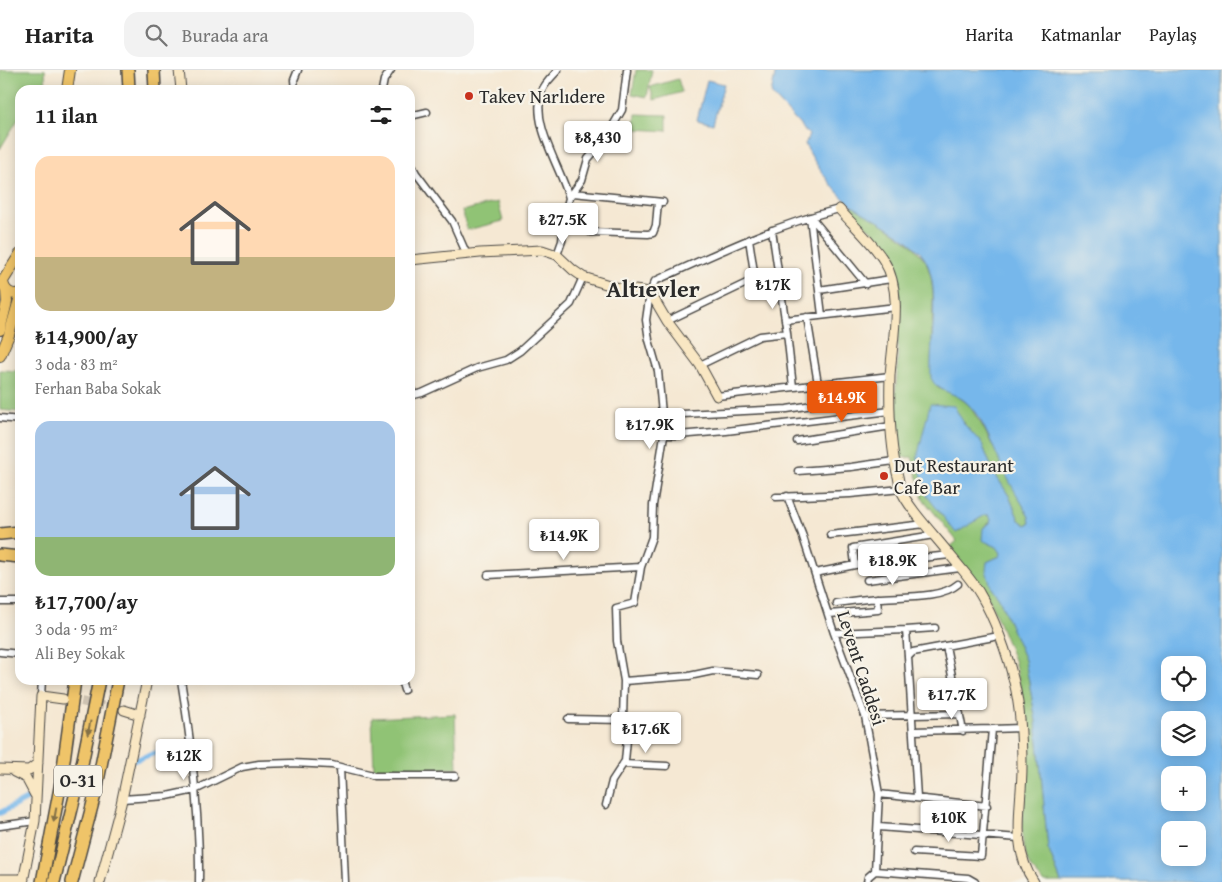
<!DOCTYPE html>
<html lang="tr">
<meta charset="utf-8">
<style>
:root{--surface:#fff;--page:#f2f2f2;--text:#222;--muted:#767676;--line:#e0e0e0;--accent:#ea580c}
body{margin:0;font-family:"Gentium Book Plus",serif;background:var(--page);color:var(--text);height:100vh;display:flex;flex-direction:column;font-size:19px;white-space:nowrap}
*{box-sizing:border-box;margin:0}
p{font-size:16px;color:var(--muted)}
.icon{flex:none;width:28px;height:28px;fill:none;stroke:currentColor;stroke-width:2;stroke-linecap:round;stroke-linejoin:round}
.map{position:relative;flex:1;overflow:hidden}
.side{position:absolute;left:15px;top:15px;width:400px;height:600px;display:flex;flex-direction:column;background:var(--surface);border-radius:15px;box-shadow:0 2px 12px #0003}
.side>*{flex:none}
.fabs{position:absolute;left:1161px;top:586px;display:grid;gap:10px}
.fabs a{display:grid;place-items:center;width:45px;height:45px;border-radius:10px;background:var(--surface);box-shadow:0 2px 12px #0003;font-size:25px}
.price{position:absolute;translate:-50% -42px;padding:0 11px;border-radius:5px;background:#fff;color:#222;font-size:16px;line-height:32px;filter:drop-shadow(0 1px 2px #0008)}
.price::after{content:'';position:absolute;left:50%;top:30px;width:15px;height:11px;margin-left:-8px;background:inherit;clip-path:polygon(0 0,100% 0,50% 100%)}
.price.on{background:var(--accent);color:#fff}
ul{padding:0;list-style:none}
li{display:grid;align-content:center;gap:10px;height:265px;padding:0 20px}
li span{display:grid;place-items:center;height:155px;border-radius:15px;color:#555}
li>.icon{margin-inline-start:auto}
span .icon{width:90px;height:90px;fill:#fffc;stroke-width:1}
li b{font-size:21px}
h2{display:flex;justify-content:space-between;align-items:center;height:60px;padding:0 20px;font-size:21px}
header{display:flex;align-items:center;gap:30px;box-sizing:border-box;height:70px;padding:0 25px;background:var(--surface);border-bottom:1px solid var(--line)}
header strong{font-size:24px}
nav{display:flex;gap:28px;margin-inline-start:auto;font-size:18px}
.search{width:350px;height:45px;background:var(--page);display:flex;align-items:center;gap:12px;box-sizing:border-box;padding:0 18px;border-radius:15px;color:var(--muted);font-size:19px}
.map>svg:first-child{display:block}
</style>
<header>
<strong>Harita</strong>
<div class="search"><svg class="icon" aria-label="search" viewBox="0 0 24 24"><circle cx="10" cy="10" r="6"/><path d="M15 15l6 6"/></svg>Burada ara</div>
<nav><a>Harita</a><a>Katmanlar</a><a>Paylaş</a></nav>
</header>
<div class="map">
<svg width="1222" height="812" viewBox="0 0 1222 812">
<rect width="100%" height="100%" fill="#f7f3e8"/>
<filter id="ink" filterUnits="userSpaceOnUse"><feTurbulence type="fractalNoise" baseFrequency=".02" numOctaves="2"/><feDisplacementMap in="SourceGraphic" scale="10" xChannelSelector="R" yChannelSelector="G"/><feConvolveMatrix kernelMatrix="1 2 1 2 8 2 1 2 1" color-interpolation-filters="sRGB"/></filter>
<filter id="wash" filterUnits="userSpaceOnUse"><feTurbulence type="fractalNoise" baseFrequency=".0096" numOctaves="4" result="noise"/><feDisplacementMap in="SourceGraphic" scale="20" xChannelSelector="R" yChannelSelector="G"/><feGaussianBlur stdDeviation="1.12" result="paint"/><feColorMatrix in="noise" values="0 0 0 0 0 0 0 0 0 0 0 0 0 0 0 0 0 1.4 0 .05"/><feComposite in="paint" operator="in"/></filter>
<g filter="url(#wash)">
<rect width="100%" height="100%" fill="#f5e8d3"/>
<path fill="#90c375" stroke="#5e7750" d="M0,0H45L46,20H20V46L0,79Z
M636,0H652L647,27L632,24Z
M678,9L682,22L654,30L650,17Z
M636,44L667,45V61L635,59Z
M498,132L503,151L467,160L462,141Z
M853,136L873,147L912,175L926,191L931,207L933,224L931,298L938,318L956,325L969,335L983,357L1029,447L1030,453L1026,455L1019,450L1009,426L993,401L982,374L965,355L964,352L956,463L985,445H989L991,448L990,453L985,455L988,473L998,477L1001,483L1000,486L987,492L991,517L999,528L1025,590L1036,651L1048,778L1061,812H1044L1031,798L1027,790L1022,768L1026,696L1024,633L1014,590L989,528L949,478L957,471L923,429L912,387L899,388L896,361L895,325L897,306L898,276L895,204L885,180L872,161L849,141Z
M0,300L20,301V342L0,340Z
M455,644L457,698L374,702L372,648Z"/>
<path fill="#76b7eb" stroke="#50718b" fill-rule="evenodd" d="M776,0H1222V812H1061L1048,778L1036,651L1025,590L999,528L991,517L986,500L987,492L1000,486L1001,483L997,477L982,470L983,458L990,453L991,450L989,445H985L956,463L927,426L917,388L930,334L954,336L965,355L982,374L993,401L1009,426L1019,450L1026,455L1030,453L1029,447C1022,432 1012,418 1005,403C994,381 985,351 968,334C957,322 937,323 931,308C929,274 941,221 926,191C915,169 874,150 854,137C836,125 814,93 805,74L809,65L771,24ZM1170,595H1198V622H1170ZM1170,650H1198V678H1170ZM1170,705H1198V732H1170ZM1170,760H1198V788H1170Z
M707,10L724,14L713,54L697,50Z"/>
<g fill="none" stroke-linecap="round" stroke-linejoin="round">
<path stroke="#76b7eb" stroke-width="5.5" d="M135,690L155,683L175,682
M0,743L27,729"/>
</g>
</g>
<g filter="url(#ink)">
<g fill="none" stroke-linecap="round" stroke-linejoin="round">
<path stroke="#cdc2b1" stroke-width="9" stroke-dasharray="9 4.5" stroke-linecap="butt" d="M68,629L124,640"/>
<defs>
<path id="street" d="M558,0C553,6 544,14 542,21C530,54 561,97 569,128
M295,20L294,10L298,0
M382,20L384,10L391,0
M410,46L427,42
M410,92L416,103L452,151L467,185
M573,123L663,132
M565,143L590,162L648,164L653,163L656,155L658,132
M810,147L822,245
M811,147L866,214
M772,160L787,263L793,317
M557,185L562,171L565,143L569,128L582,110L588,89L605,69L622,40L627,0
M819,220L891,209
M807,247L818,314
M785,250L896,237
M667,251L755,209L749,169
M700,295L760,266L787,263
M410,317L414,325L422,323L477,298L506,290L520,281L571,234L583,207
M717,326L890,306
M662,345L787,339L844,330
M0,348L20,350
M664,365H678L726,361L890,341
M797,371L891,356
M798,401L851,397L894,391
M787,426L802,464L834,563L865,646L879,724L875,801L868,807L867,812
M776,427L850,424L901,419
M830,465L925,454
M855,495L853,478L934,465
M815,503L855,495L950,485
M488,505L641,497
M867,510L960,498
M0,532H20
M836,533C850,531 864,529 878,528C900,526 941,529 958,514
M829,544L878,540L877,528
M906,560L935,558
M834,563L906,560L908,587
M946,576L963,661
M0,582L20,584
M181,610C192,677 200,744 199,812
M401,610L404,620
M624,611L689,606L713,601L758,605
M41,626L42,610
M865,646L960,644
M568,649L623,650
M913,661L992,659
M623,694L667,696
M340,697L345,812
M879,724L987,736
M917,727L908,587L913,582L999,566
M122,729L167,726L195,720L242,697L259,694L292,693L332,695L369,704L374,706H455
M606,735L612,711L625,691L627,670L623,650L624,611L617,571L616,538L635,533L641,497L652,467L653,435L664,365L658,301L649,270L646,250L650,222L655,211C715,184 775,155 839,139
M0,756L35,751
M879,757L1019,768
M914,782L981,786L992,659L1021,658
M875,801L968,808L975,812"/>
<path id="secondary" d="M179,0L181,20
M839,139C853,155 874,174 884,191C904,222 892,271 890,306C889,338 890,372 897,403C899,408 899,414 900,418C907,437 937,468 950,485C960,497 972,510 980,524C994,547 1008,585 1014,612C1021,640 1022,669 1022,698C1022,736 1010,778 1034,812
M410,190L480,183L542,180L557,185L573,200L583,207L619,218L650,222L667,251L700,295L717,326
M124,640L140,645
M0,699L29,700L38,693
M14,702L26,708L35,725
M0,809H24
M23,812L35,751L41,626L63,629
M100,812L121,734L147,610"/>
<path id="primary" d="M67,20L70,0
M20,184L3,211C4,221 11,226 20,223
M0,260L7,232L6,221
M0,286L9,265L20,226"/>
<path id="highway" d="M128,0L129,20
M154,0L155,20
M0,464L20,462
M0,485L20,487
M42,812L61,712L75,610
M54,812L78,714L99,610
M72,812L96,721L118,610"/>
</defs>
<use href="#street" stroke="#494744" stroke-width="9"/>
<use href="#secondary" stroke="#494744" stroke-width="11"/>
<use href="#primary" stroke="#494744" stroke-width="12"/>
<use href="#highway" stroke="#494744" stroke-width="14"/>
<use href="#street" stroke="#fff" stroke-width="6"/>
<use href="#secondary" stroke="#f9e7c3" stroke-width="9"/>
<use href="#primary" stroke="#efc469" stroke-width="10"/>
<use href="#highway" stroke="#efc469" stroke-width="11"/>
</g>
<defs><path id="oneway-solid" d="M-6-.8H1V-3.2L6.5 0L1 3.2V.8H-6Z" transform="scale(1.25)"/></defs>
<g fill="#837047">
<use href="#oneway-solid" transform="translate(89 658) rotate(102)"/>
<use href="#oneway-solid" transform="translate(55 745) rotate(100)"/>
</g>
</g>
<g fill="#c8321e" stroke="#f7f3e8" stroke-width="2">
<circle cx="469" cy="26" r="5"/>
<circle cx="884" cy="406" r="5"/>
</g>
<g text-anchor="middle" stroke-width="4.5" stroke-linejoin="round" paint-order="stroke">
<rect fill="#f7f3e8" stroke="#686764" stroke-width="1" x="54" y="695.5" width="48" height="31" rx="4"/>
<g font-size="18" font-weight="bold" fill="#2b2b2b">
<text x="78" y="717">O-31</text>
</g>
<g font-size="19" fill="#2b2b2b" stroke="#f7f3e8" text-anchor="start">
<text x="479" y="33">Takev Narlıdere</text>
<text x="894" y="402">Dut Restaurant<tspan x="894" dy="22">Cafe Bar</tspan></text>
</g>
<g font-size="19" fill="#2b2b2b" stroke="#f7f3e8">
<text transform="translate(862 598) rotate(72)" y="7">Levent Caddesi</text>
</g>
<g font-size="24" font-weight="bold" fill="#2b2b2b" stroke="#f7f3e8">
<text x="653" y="227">Altıevler</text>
</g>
</g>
</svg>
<div class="fabs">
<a><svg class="icon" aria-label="locate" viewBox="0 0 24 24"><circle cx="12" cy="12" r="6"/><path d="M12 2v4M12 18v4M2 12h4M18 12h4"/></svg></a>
<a><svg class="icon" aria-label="layers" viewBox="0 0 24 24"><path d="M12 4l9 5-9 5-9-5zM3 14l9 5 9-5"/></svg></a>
<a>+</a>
<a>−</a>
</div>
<b class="price" style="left:598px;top:93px">₺8,430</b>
<b class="price" style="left:563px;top:175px">₺27.5K</b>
<b class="price" style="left:773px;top:240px">₺17K</b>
<b class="price on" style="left:842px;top:353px">₺14.9K</b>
<b class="price" style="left:650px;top:380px">₺17.9K</b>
<b class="price" style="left:564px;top:491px">₺14.9K</b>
<b class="price" style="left:893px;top:516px">₺18.9K</b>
<b class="price" style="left:952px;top:650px">₺17.7K</b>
<b class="price" style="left:646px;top:684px">₺17.6K</b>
<b class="price" style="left:184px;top:711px">₺12K</b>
<b class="price" style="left:949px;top:773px">₺10K</b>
<section class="side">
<h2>11 ilan<svg class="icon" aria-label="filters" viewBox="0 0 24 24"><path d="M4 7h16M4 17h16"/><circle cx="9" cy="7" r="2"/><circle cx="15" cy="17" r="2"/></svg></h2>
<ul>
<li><span style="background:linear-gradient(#ffd9b3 65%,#c2b280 0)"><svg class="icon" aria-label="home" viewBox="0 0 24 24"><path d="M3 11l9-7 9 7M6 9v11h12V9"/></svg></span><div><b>₺14,900/ay</b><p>3 oda · 83 m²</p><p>Ferhan Baba Sokak</p></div></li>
<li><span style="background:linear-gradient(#a9c7e8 75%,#8fb573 0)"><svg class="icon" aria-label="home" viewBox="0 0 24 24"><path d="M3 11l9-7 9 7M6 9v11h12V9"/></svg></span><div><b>₺17,700/ay</b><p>3 oda · 95 m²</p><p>Ali Bey Sokak</p></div></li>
</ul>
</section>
</div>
